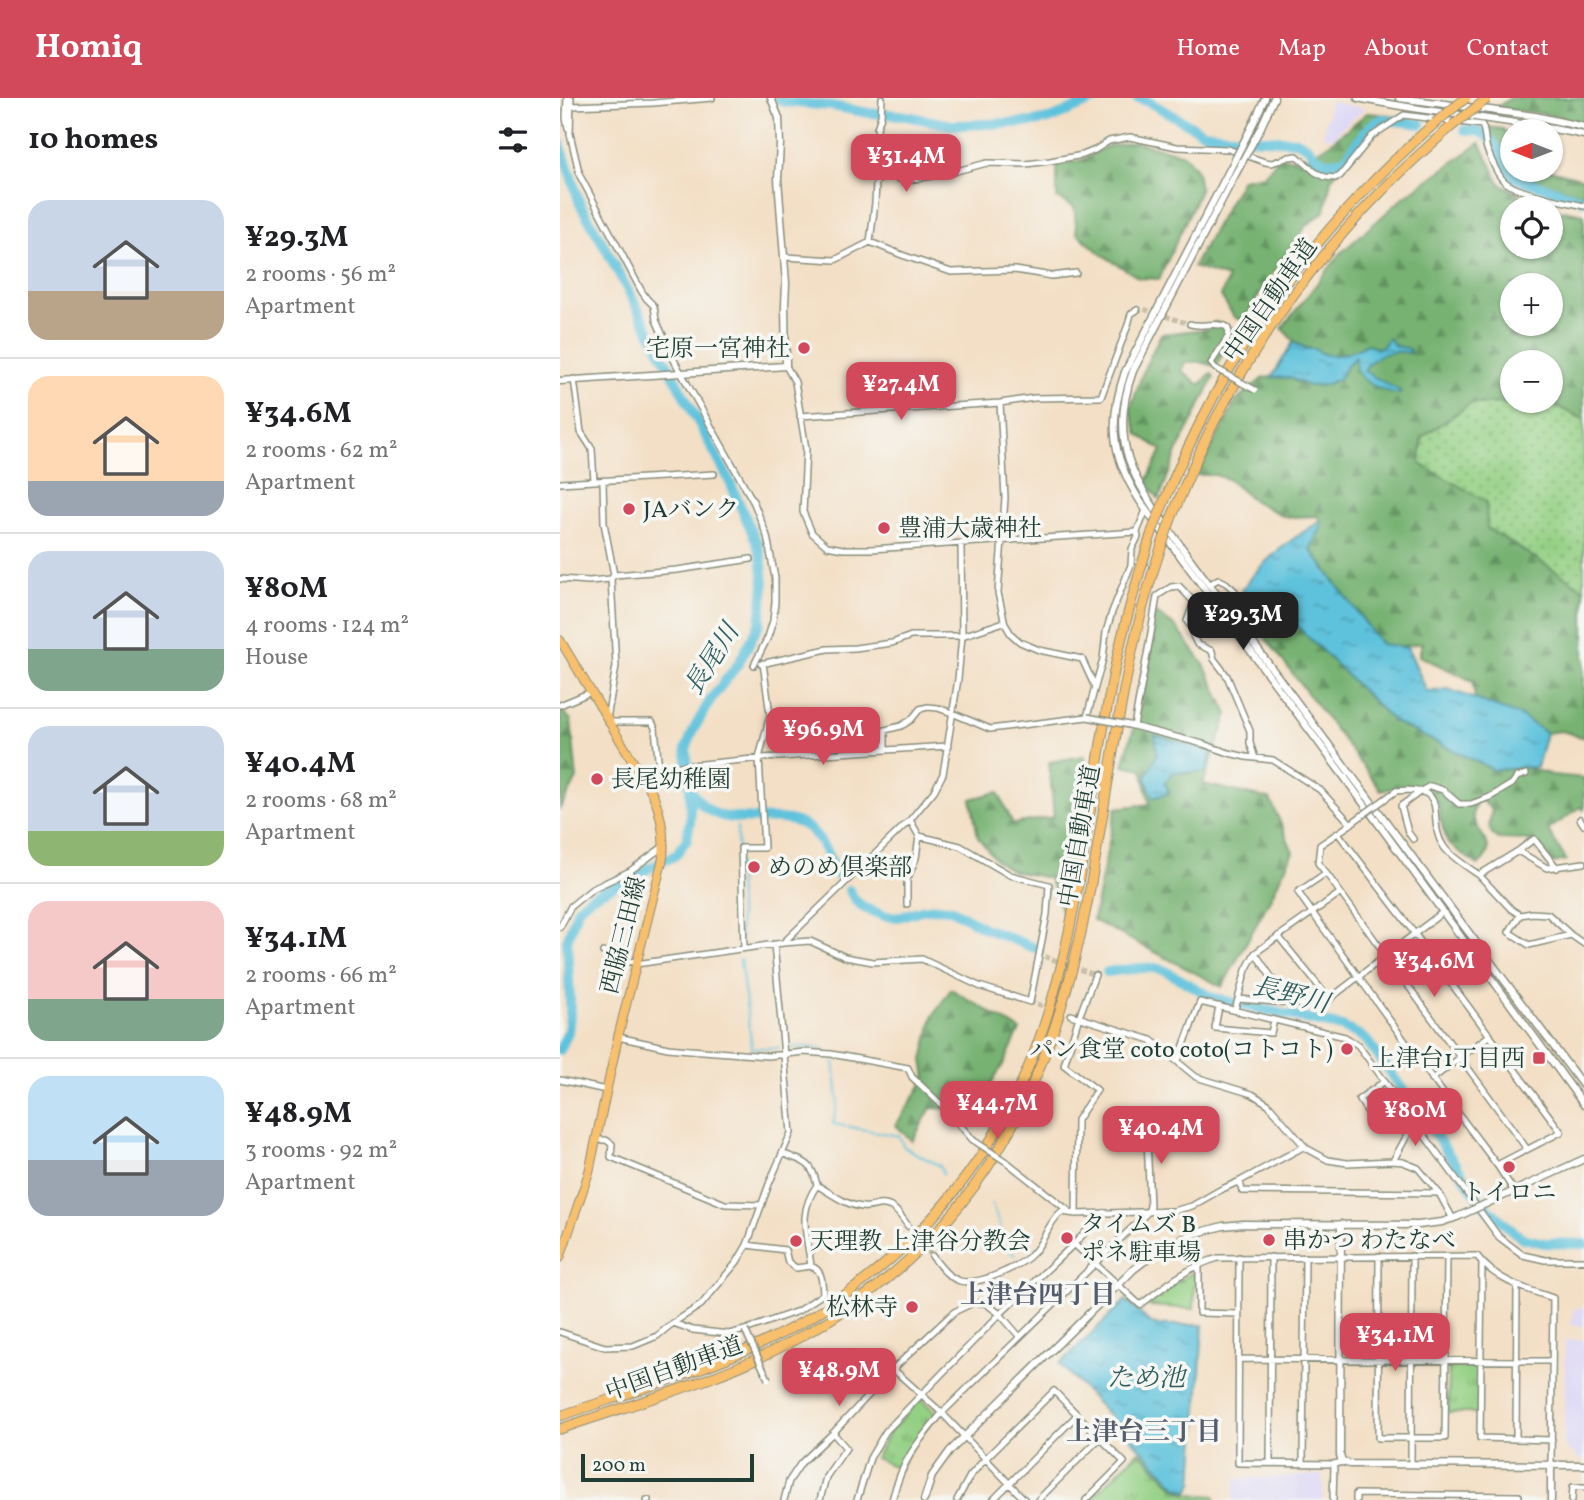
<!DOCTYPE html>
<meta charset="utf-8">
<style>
:root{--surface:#fff;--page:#f6f6f6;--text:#202124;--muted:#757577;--line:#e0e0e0;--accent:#d1495b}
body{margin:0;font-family:Vollkorn,"Noto Serif JP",serif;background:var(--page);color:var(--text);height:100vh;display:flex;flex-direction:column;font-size:26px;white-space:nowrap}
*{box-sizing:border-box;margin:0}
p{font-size:23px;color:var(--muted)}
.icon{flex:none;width:38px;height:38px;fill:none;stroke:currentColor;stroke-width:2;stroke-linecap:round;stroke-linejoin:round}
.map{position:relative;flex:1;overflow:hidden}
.side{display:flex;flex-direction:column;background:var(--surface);width:560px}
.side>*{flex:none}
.needle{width:46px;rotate:270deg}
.tools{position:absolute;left:940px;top:21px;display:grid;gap:14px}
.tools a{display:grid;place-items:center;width:63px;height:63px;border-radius:50%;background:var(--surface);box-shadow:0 2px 5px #0004;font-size:35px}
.scale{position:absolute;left:21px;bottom:18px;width:173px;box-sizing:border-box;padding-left:7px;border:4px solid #1f3d34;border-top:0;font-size:19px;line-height:24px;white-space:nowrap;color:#1f3d34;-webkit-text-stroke:5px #f6f6f2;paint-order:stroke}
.price{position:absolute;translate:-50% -60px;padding:0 16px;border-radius:14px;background:var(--accent);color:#fff;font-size:23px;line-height:46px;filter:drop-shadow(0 2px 4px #0008)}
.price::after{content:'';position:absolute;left:50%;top:42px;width:21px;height:16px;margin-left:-10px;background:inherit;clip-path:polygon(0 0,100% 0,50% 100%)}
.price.selected{background:#222;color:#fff}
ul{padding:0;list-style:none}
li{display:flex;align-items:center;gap:21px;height:175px;padding:0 28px}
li+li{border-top:2px solid var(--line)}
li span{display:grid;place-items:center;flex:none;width:196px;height:140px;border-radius:21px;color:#555}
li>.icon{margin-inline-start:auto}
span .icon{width:84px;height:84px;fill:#fffc;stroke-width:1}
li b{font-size:30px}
h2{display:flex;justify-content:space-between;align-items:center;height:84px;padding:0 28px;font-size:30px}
header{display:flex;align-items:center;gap:42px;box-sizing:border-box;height:98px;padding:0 35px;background:var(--accent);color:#fff}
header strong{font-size:33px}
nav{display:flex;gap:38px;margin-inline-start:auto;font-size:24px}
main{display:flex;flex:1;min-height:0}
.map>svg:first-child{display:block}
</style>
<header>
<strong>Homiq</strong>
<nav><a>Home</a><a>Map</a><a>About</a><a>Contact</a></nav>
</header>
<main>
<section class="side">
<h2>10 homes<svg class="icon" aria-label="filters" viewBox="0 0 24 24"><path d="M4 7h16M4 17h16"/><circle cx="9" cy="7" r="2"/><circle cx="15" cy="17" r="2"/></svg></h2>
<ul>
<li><span style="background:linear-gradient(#c9d6e8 65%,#b9a48a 0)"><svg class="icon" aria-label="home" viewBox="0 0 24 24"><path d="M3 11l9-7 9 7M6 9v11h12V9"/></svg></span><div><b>¥29.3M</b><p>2 rooms · 56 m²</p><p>Apartment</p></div></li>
<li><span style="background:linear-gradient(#ffd9b3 75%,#9aa5b1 0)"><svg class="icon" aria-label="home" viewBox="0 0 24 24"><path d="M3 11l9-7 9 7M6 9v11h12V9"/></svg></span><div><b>¥34.6M</b><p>2 rooms · 62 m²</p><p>Apartment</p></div></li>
<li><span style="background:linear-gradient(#c9d6e8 70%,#7fa58c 0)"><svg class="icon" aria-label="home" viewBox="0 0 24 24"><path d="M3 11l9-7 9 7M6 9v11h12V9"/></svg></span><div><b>¥80M</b><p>4 rooms · 124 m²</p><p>House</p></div></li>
<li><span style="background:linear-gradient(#c9d6e8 75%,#8fb573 0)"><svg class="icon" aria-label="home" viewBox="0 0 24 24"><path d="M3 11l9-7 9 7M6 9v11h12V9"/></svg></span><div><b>¥40.4M</b><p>2 rooms · 68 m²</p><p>Apartment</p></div></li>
<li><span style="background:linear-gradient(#f6c9c9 70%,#7fa58c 0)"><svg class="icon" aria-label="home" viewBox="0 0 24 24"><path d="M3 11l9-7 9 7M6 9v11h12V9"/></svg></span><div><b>¥34.1M</b><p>2 rooms · 66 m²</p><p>Apartment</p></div></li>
<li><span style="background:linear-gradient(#bfe0f5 60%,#9aa5b1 0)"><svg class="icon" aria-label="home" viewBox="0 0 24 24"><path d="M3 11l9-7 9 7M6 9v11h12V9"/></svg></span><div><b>¥48.9M</b><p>3 rooms · 92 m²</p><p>Apartment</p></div></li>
</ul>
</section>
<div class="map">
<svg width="1024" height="1402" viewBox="0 0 1024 1402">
<defs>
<pattern id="grass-dots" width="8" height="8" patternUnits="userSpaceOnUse" patternTransform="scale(1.75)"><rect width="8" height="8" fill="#94d084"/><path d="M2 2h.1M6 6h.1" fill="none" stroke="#78aa6d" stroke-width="1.8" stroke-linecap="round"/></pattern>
<pattern id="forest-firs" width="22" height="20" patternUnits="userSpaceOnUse" patternTransform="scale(1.75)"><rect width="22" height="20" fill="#77b272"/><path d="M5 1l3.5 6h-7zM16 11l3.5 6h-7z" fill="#61925e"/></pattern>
<pattern id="park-tufts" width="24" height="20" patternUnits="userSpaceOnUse" patternTransform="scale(1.75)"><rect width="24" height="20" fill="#94d084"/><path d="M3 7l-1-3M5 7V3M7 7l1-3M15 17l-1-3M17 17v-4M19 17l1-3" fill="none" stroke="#78aa6d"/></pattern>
<pattern id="water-ripples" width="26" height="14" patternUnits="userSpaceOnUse" patternTransform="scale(1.75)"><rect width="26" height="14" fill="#5ec2dc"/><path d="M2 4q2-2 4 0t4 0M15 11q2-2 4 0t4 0" fill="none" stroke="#4d9fb3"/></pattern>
</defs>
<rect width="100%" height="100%" fill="#f6f6f2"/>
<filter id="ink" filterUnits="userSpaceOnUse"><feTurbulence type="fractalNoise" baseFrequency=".0143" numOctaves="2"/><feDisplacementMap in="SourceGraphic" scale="14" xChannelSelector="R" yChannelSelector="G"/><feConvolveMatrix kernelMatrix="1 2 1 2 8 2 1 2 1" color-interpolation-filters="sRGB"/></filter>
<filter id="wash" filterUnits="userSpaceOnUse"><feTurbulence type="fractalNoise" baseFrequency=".00686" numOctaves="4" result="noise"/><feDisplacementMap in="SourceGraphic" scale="28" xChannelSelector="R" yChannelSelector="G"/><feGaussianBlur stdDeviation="1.57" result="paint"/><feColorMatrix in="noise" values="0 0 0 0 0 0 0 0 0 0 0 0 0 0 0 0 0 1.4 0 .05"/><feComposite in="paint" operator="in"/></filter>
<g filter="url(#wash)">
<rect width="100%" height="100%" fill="#f3dfc5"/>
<path fill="#dcd6f6" d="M770,3L805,11L780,31L774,40L763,38Z
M1024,1210V1230L1022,1228L1011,1227L1014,1211Z
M1005,1242H1024V1361H1018L1004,1347Z
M762,1377L764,1402H674L675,1381Z"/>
<path fill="url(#grass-dots)" stroke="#5a865c" stroke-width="2" d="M987,304L1024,321V491L927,430L860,366L862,339L910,306Z"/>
<path fill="url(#forest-firs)" stroke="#4b7853" stroke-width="2" fill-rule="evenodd" d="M950,0H1017L1024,1V25L985,16L936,10Z
M807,15L831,17L805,39L771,81L765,113L746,128L704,188L683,223L674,219L661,198L668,180L633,169L682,81L704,77L719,59L737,61L741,64L770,45Z
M927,29L943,31L952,43V70L937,45L927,35Z
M575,44L620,55L627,60L637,73L640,92L599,181L579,180L541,156L517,135L514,109L497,100V68L522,62L545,49Z
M920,45L940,86L979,106L981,110H952V149H990L991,115L1004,112L1024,116V321L987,304L910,306L862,339L860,366L926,403L927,430L1024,491V640L1002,633L986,635L961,618L915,601L913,583L859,558L862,545L838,549L821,546L750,450C756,439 764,430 758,418L732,419L723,418L694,403L668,381L655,377H637L676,303L703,280L712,279L730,280L740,286L779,281L787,267L796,259L804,282L833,295L840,293L804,274C812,256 832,250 850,255L849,251L835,248L827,243L823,249L817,251L807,246C794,254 768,264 755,251C739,251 732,242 722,230L781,155L844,99ZM952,187H990V226H952ZM952,264H990V303H952Z
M953,72H990L1024,81V97L956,77Z
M655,224L676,232L656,268L640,264H625L622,273L640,287L651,275L654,279L618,352L599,401L586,385L602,352L578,336L570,311L585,269L601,236L648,231Z
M701,502L718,509L834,624L934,672L956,671L965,669L992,677L1024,680V712L1021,709L988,732L1006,762L989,766L968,742L939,741C926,735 929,724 932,712L918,699C917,704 913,711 913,716C913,729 930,743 928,753C927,759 922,763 918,767L888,746L881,723L878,704L861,688L821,692L685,513Z
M595,514L617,530L644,567L668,616L643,686L710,701L733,754L708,805L662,889L533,822L556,710L590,706L582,671L563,667L584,595Z
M0,611L11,622L17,681L0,710Z
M525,658L527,681L513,774L503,817L489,780L452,773L437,763L418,739L411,701L438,694L453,726L494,719L489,664Z
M391,891L460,932L444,965L415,1013L371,1010L352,1043L336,1027L366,980L363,962L373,918Z"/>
<path fill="url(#park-tufts)" stroke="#5a865c" stroke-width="2" d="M635,1173L634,1211L588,1208L609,1189Z
M889,1264H919L918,1315H888Z
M361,1300L377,1316L376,1318L355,1343L339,1371L315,1360L329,1335Z
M579,1353L616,1391L627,1396L655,1398V1402H530Z"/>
<path fill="url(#water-ripples)" stroke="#3e8088" stroke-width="2" d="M829,240L835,248L849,251L850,255C833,251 812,256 804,273L840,293V296C827,294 801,286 796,271C795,267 796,263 796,259L787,267L779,281L764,287L749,288L730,280L712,279L733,244L747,251H755C768,264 794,254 807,246L817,251L823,248Z
M761,423V431L750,451L821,546L848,550L867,594L888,591L961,618L986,635L977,669L934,672L834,624L718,509L681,494C699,465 732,440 761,423Z
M595,637L652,654L646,674H613L605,684L609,695L593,700L586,680L597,656Z
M566,1202L589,1224L595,1227H643L633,1385L628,1394L617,1389L500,1266Z"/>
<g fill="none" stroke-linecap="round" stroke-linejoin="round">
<path stroke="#5ec2dc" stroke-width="2" d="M177,729L180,844
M180,861L192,950H219
M232,950L246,949L264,951
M274,963L278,1002L273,1026L339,1038L344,1049L380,1068L383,1076
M431,1105L450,1153L455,1157"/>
<path stroke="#5ec2dc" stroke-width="10" d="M577,0L589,4L644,35L673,39L736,43L747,48L754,57L764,64H776L786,60L805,33L813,26L822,21L861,26
M219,1L225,4L272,8L309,15L341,17L391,27H404L474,24L493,20L538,0
M905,32C910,32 917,32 922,35C938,43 943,67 955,80L1024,102
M0,45L20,106L42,144L168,380L196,443L201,458L204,486L200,525L178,566L151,601L134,631L126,651L130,692V723L127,741L116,757L31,799L18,810L7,843L10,901V917L8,934L0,952
M130,692C138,702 146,713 159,717C187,727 232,710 254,735C264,747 271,764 279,778
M289,792L295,802L304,810L325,818L338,819L361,812L376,810L391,811L424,830L475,850
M547,874C566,872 586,867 604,872L653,900L782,929L799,937L807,943L866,1023L921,1104L954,1134L963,1140L984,1145L1024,1146"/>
</g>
</g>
<g filter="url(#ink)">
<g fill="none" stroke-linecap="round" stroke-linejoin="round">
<path stroke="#c9bfa8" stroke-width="5" stroke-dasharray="5 2.5" stroke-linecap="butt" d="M577,212L583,211L630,226
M478,856L535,877
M470,904L490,910
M348,1128L372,1158"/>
<defs>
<path id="minor" d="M7,0L6,20L8,30
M11,0L10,36L20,78L82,194L87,201L94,208L96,222L115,264L194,405L207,438L215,480V504L213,523L208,539L194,567
M322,0L321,18L317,30L321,57L327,71V75
M11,8L93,5L152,0
M310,144L315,105L316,85L323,76H330L343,83L389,75L427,65L466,66L490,63L523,57L535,52L549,43L570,39L617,49L668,51L705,64L712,65L729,59L737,58L755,74L765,79L775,80L780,78L812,38L844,17L922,27C926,35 924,45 928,54C932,63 937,77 944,83C957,96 1005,103 1024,108
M225,159L275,162L310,144L342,157L391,174L455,172L492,178L516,175
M630,226C642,230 655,223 667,229L669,234L668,239L651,265L655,270
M226,268L235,284L246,351L243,414L252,435L267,448L283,451H311L577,434L586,412
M14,281L21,334L32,351L34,383
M240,318L440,305L474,300L541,299L568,227L571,216L577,212
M43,383L44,425L54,477
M0,385L154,376
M0,481L29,483L51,481L54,477L117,472L191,461
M649,487L658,481L666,485L675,493L673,502
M634,504L627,523L633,532V538L637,546L652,553L654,561L667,578L690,633V645L695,660
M201,566L267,551L295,550L332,545L351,538H402L444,524
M535,589L543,561L546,534L552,514L571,467L572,451L578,439L577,434
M0,607L31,594
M47,621L56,568L51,481
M49,624H92L95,630L99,671
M569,627L643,646L669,655L686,659L713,662L760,692L791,726L793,724
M574,628L591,535L597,498L611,489L619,488L646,517H652
M325,652V632L341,628L351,622L360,611L368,609L378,610L392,615L430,631L527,619L535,589L522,561L479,552L460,544L451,536L445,526L438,495L445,400L440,305
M80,674L112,669L203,660L388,648
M836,693C895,687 864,721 884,749C891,759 909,770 919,777L958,753L974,741L997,770
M1020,721L1024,727
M350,722L359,738
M778,735L843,820L1001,1034L937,1067C890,1005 845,944 800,881C780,852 758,824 738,794L766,775L758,765L760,747L791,726
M853,741L848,734L841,708L861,693L870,688L883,692L899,706H911L930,699L952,686L957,679L966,676
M958,753L987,770L1024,765
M766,775L967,1051
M919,777L951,811L960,817L972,815L988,816L1011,837L1024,846
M960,817L949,834L969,847L1011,837
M0,829L11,808L32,791L70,773L104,748
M718,838L770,902
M223,845L350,722L374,693L383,676L398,581L402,538L401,446
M184,850L181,750H204L199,660L210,617L203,565
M43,854L55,858L58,865L77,863
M695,855L729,905L759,909L883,814
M76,866L223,845L250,843L285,859L313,864L362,861L419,888L470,904L487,816L489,787L450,777L400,748L359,738L356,760L347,782V806
M678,901L729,905
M659,908L655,930L711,935L714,922
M675,912L686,872L695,855L780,795
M511,917L591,942L636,979L692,996L708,1006L746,1050L768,1062L787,1065L833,1063L843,1064L858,1070L879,1095L893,1121
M58,939L108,950L130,952L208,958L244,954L271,956L348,970L352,979L385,1010L413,1042
M618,963L640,904L785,939L798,947L939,1139L963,1157L985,1162H1024
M872,981L930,937
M0,982L46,992
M825,983L799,1001L811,1019C827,1020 832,1020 845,1010
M36,1042H46L52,1046L51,1059L165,1106L202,1107
M222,1055C244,1065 251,1061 257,1087C270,1095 286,1107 302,1109C308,1110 313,1108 318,1107C334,1105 340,1117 348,1128
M833,1063L855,1023
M448,1065L510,1114
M937,1067L954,1093
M680,1083L682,1093L879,1095
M516,1116L517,1022L537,992L504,967L519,919L535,877
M514,1146L544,1115
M187,1147L225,1152L228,1164L236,1170L251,1168
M372,1158C380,1168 387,1179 400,1183C419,1188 462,1168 474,1154C486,1140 488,1125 501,1114L516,1116L613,1113L632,1108L660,1092L680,1083L745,1048
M819,1158L818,1340H885L887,1158
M679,1159L678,1365L774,1366L782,1364
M922,1164L920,1340L992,1342
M639,1166V1215L678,1216
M113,1225L133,1232L169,1236L185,1232L238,1213L263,1196C262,1185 263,1172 251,1168C247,1136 237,1116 257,1087
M0,1234L45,1249L73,1248L97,1238L113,1225L141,1207L177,1164L187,1147L209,1086L231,1035L214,846
M678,1261L992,1263
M333,1271L382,1315L465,1402
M956,1341L957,1188
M710,1365L711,1159
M743,1365L745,1159
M851,1366L852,1158
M87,1402H88
M224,1402L229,1383L241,1365L273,1335L333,1271L394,1214L413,1205H425L440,1216L459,1238
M260,1402L266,1379L286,1350L273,1335
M297,1402L310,1360L326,1333L440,1216L514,1146L580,1207C605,1188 627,1169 658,1160L917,1158C936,1183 966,1191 993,1200L991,1367
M332,1402C343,1361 355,1347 382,1315L588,1114L590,1108L586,1018
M397,1402L410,1378L425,1361L494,1293L564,1364L526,1402
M433,1402L517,1317
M478,1402L539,1341
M773,1402L774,1366
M796,1402V1396L959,1398V1402
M1012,1402L1013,1389H1024"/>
<path id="tertiary" d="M798,0C873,16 949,21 1024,37
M839,0L975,18L1024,29
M694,24L705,0
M701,29L714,0
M670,71L565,274C546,330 553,364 586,412L785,680L1024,1007
M676,75L573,273C544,353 582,392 625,454L1024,989
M0,283L226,268L225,207L226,185L218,81L220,46L219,20L211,0
M954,1093L1024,1061
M781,1126L780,1357L782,1364L790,1366L1024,1367
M364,1402L372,1378L390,1353L573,1172L595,1155L613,1145L633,1136L663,1128L683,1126L858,1127L882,1124L897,1119
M991,1402V1367"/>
<path id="primary" d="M0,542L93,697C102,718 105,737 103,760L58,939L29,1074L0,1160"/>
<path id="motorway" d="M602,409C663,257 752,133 875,25
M611,421C626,385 640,349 659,315C718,204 797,108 893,27
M0,1318C68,1295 137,1275 202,1245C320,1190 413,1095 465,977C491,918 506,855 517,792C531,718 539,643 555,569C565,523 578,478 592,434
M0,1331C81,1303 165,1281 240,1239C418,1142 493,988 529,796C551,679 562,560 602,447"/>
</defs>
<use href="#minor" stroke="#898e7c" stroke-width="8"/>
<use href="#tertiary" stroke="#898e7c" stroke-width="9"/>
<use href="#primary" stroke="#898e7c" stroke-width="10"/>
<use href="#motorway" stroke="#898e7c" stroke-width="11"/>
<use href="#minor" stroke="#fff" stroke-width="5"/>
<use href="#tertiary" stroke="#fff" stroke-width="6"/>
<use href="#primary" stroke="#f8bf6c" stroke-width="8"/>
<use href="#motorway" stroke="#f8bf6c" stroke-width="9"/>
<defs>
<path id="minor-bridge" d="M655,270L695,292
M652,517L673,502
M527,619L569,627
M793,724L836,693
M413,1042L448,1065
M185,1232L208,1281"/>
<path id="tertiary-bridge" d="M670,71L694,24
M676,75L701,29
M897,1119L954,1093"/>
<path id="motorway-bridge" d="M875,25L906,0
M893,27L927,1
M592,434L602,409
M602,447L611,421"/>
</defs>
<use href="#minor-bridge" stroke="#898e7c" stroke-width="8" stroke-linecap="butt"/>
<use href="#tertiary-bridge" stroke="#898e7c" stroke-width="9" stroke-linecap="butt"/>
<use href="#motorway-bridge" stroke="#898e7c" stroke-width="11" stroke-linecap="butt"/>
<use href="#minor-bridge" stroke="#fff" stroke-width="5"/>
<use href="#tertiary-bridge" stroke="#fff" stroke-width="6"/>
<use href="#motorway-bridge" stroke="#f8bf6c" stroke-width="9"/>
</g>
</g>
<g fill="#d1495b" stroke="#f6f6f2" stroke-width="2.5">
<circle cx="244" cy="250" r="7"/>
<circle cx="69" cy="411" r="7"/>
<circle cx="324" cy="430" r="7"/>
<circle cx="37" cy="681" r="7"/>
<circle cx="194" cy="769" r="7"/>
<circle cx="787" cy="951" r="7"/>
<rect x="972" y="953" width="14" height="14" rx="3.5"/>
<circle cx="949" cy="1069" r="7"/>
<circle cx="507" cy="1140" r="7"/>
<circle cx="709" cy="1142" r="7"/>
<circle cx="236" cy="1143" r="7"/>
<circle cx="352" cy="1209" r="7"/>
</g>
<g text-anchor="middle" stroke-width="7" stroke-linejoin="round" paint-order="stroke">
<g font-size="24" fill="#1f3d34" stroke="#f6f6f2">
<text transform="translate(710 202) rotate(-55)" y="8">中国自動車道</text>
<text transform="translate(519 738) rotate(-80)" y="8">中国自動車道</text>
<text transform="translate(63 837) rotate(-76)" y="8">西脇三田線</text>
<text transform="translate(114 1270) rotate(-20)" y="8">中国自動車道</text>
</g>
<g font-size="24" fill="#1f3d34" stroke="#f6f6f2" text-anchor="start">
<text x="230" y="258" text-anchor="end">宅原一宮神社</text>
<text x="83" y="419">JAバンク</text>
<text x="338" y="438">豊浦大歳神社</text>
<text x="51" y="689">長尾幼稚園</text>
<text x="208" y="777">めのめ倶楽部</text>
<text x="773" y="959" text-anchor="end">パン食堂 coto coto(コトコト)</text>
<text x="965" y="968" text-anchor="end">上津台1丁目西</text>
<text x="949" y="1102" text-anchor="middle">トイロニ</text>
<text x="521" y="1134">タイムズ B<tspan x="521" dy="28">ポネ駐車場</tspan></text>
<text x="723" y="1150">串かつ わたなべ</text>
<text x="250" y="1151">天理教 上津谷分教会</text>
<text x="338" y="1217" text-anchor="end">松林寺</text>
</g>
<g font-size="26" font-style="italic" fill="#2f5e5e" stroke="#f6f6f2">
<text transform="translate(151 561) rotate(-58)" y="9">長尾川</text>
<text transform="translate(731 896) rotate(14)" y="9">長野川</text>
<text x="586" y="1288">ため池</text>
</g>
<g font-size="26" font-weight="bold" fill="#555d6d" stroke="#f6f6f2">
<text x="478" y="1205">上津台四丁目</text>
<text x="584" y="1342">上津台三丁目</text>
</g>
</g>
</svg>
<div class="tools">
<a><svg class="needle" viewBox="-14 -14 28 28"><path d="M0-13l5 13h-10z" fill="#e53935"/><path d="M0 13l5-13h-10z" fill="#757577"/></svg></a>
<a><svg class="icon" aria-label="locate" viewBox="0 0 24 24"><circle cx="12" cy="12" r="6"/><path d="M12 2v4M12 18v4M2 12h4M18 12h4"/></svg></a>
<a>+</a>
<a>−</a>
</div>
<div class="scale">200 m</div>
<b class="price" style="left:346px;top:96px">¥31.4M</b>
<b class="price" style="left:341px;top:324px">¥27.4M</b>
<b class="price selected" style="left:683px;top:554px">¥29.3M</b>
<b class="price" style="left:263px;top:669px">¥96.9M</b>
<b class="price" style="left:874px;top:901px">¥34.6M</b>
<b class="price" style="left:437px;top:1043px">¥44.7M</b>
<b class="price" style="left:855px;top:1050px">¥80M</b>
<b class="price" style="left:601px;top:1068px">¥40.4M</b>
<b class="price" style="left:835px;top:1275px">¥34.1M</b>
<b class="price" style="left:279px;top:1310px">¥48.9M</b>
</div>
</main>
